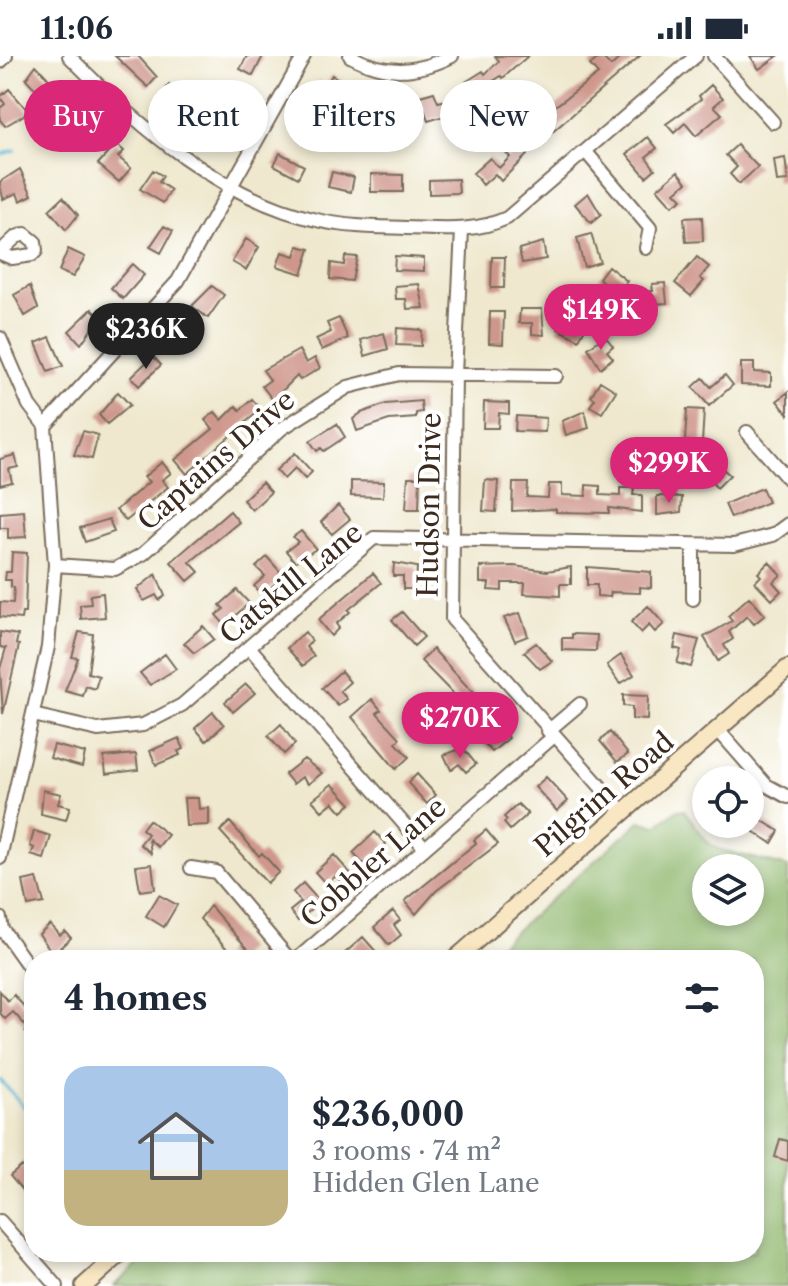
<!DOCTYPE html>
<meta charset="utf-8">
<style>
:root{--surface:#fff;--page:#f6f6f7;--text:#1f2937;--muted:#747a83;--line:#e0e1e3;--accent:#db2777}
body{margin:0;font-family:"Libre Caslon Text",serif;background:var(--page);color:var(--text);height:100vh;display:flex;flex-direction:column;font-size:30px;white-space:nowrap}
*{box-sizing:border-box;margin:0}
p{font-size:26px;color:var(--muted)}
.icon{flex:none;width:44px;height:44px;fill:none;stroke:currentColor;stroke-width:2;stroke-linecap:round;stroke-linejoin:round}
.map{position:relative;flex:1;overflow:hidden}
.drawer{position:absolute;left:24px;top:894px;width:740px;height:312px;display:flex;flex-direction:column;background:var(--surface);border-radius:32px;box-shadow:0 4px 12px #0003}
.drawer>*{flex:none}
.hud{position:absolute;left:24px;top:24px;width:740px;height:72px;display:flex;gap:16px}
.controls{position:absolute;left:692px;top:710px;display:grid;gap:16px}
.controls a{display:grid;place-items:center;width:72px;height:72px;border-radius:50%;background:var(--surface);box-shadow:0 4px 12px #0003;font-size:40px}
.price{position:absolute;translate:-50% -68px;padding:0 18px;border-radius:28px;background:var(--accent);color:#fff;font-size:26px;line-height:52px;filter:drop-shadow(0 2px 4px #0008)}
.price::after{content:'';position:absolute;left:50%;top:48px;width:24px;height:18px;margin-left:-12px;background:inherit;clip-path:polygon(0 0,100% 0,50% 100%)}
.price.on{background:#222;color:#fff}
ul{padding:0;list-style:none}
li{display:flex;align-items:center;gap:24px;height:200px;padding:0 40px}
li+li{border-top:2px solid var(--line)}
li span{display:grid;place-items:center;flex:none;width:224px;height:160px;border-radius:24px;color:#555}
li>.icon{margin-inline-start:auto}
span .icon{width:96px;height:96px;fill:#fffc;stroke-width:1}
li b{font-size:34px}
h2{display:flex;justify-content:space-between;align-items:center;height:96px;padding:0 40px;font-size:34px}
.pill{padding:0 28px;border-radius:36px;background:var(--surface);box-shadow:0 4px 12px #0003;font-size:28px;line-height:72px}
.pill.on{background:var(--accent);color:#fff}
.status{display:flex;justify-content:space-between;align-items:center;height:56px;padding:0 40px;background:var(--surface);direction:ltr}
.status svg{height:22px;fill:currentColor}
.map>svg:first-child{display:block}
</style>
<div class="status"><b>11:06</b><svg viewBox="0 0 49 12"><path d="M0 12V9h3v3zM5 12V6h3v6zM10 12V3h3v9zM15 12V0h3v12zM26 1h20v11H26zM47 4h2v5h-2z"/></svg></div>
<div class="map">
<svg width="788" height="1230" viewBox="0 0 788 1230">
<rect width="100%" height="100%" fill="#fff"/>
<filter id="ink" filterUnits="userSpaceOnUse"><feTurbulence type="fractalNoise" baseFrequency=".0125" numOctaves="2"/><feDisplacementMap in="SourceGraphic" scale="16" xChannelSelector="R" yChannelSelector="G"/><feConvolveMatrix kernelMatrix="1 2 1 2 8 2 1 2 1" color-interpolation-filters="sRGB"/></filter>
<filter id="wash" filterUnits="userSpaceOnUse"><feTurbulence type="fractalNoise" baseFrequency=".006" numOctaves="4" result="noise"/><feDisplacementMap in="SourceGraphic" scale="32" xChannelSelector="R" yChannelSelector="G"/><feGaussianBlur stdDeviation="1.8" result="paint"/><feColorMatrix in="noise" values="0 0 0 0 0 0 0 0 0 0 0 0 0 0 0 0 0 1.4 0 .05"/><feComposite in="paint" operator="in"/></filter>
<g filter="url(#wash)">
<rect width="100%" height="100%" fill="#efe8ce"/>
<path fill="#91b86e" stroke="#667146" stroke-width="2" fill-rule="evenodd" d="M677,754H684L709,787L718,793L788,811V1230H114L152,1196H454L464,1202L487,1196H754V904H482L640,765L656,770ZM706,812H750V856H706Z"/>
<g fill="none" stroke-linecap="round" stroke-linejoin="round">
<path stroke="#55b4d4" stroke-width="3" d="M0,99L15,94
M0,1024L34,1062"/>
</g>
<g id="blocks">
<path fill="#cf978c" d="M115,0H138L157,21L148,31Z
M247,0H263L253,20L240,13Z
M495,0H528L503,22L501,20L464,44L456,32L483,15L485,18L499,5Z
M601,0L611,10L622,0H640L542,85L537,79L522,93L527,99L501,125L495,118L483,129L473,117L490,102L499,112L510,101L501,91L598,18L590,9Z
M750,0H778L759,13Z
M36,9L55,30L43,41L26,23Z
M332,19L346,28L334,48L313,36L319,25L326,29Z
M169,29L193,48L184,60L160,41Z
M711,29L723,42L714,50L722,58L696,80L685,67L674,77L666,68L701,43L699,40Z
M9,33L29,56L5,70L0,64V52L5,48L0,41Z
M434,36L438,46L447,44L451,58L428,65L420,40Z
M372,37L406,41L404,56L370,53Z
M229,47L242,55L226,82L211,73Z
M76,52L99,72L90,83L67,63Z
M310,52L327,62L313,86L292,73L297,64L301,66Z
M648,81L657,92L646,101L655,113L646,121L627,98Z
M116,88L124,95L118,101L131,112L119,126L98,108Z
M737,89L758,111L739,128L730,118L737,111L726,99Z
M280,97L304,110L298,122L274,109Z
M785,102L788,125L777,126L774,104Z
M20,113L32,139L20,145L17,137L3,143L0,126Z
M153,114L163,120L159,126L171,134L163,147L140,133Z
M678,115L687,126L675,136L682,143L672,150L657,133Z
M332,116L354,121L351,136L328,131Z
M371,118L403,119V136H371Z
M458,123L459,137L429,138V124Z
M588,137L601,159L591,167L575,148Z
M63,141L78,159L66,174L49,154Z
M702,161L703,185L686,186L684,162Z
M164,170L173,175L161,197L150,191Z
M591,178L600,206L584,211L577,182Z
M246,183L259,191L246,214L232,206Z
M543,186L546,203L522,207L519,193Z
M298,190L310,193L302,218L277,210L282,196L295,200Z
M68,193L85,201L73,221L59,215Z
M345,200L357,201L352,225L330,223L331,207L344,209Z
M395,200L424,202V215L394,214Z
M492,201H505L504,232H491Z
M697,201L709,211L700,222L704,225L691,240L675,227Z
M132,208L144,219L123,243L111,232Z
M608,210L627,225L616,242L599,222Z
M665,227L667,247L637,249L636,236L653,235L652,228Z
M419,228L424,252L407,253L406,243H396L395,230Z
M30,230L38,252L25,260L14,239Z
M212,230L224,239L208,262L192,250Z
M92,253L100,261L81,288L69,275Z
M520,253H542L544,279L532,278V267H519Z
M490,256H504L503,288L489,287Z
M565,258L587,269L579,284L558,273Z
M339,262L348,282L322,294L316,283L331,276L327,267Z
M179,270L190,282L175,298L163,287Z
M397,272L422,274L421,290L396,289Z
M384,277L388,293L365,300L361,284Z
M605,280L613,290L607,295L613,302L600,312L588,292Z
M50,281L63,310L48,316L36,287Z
M299,294L306,307L315,302L320,312L300,324L297,320L273,344L262,330L270,324L263,314Z
M153,300L161,309L139,330L131,321Z
M741,307H754V316L771,317V330L741,329Z
M725,319L733,329L709,350L693,331L703,322L711,331Z
M600,325L616,335L602,357L590,350L595,343L591,340Z
M118,336L130,349L107,368L99,359Z
M788,336V358L777,345Z
M252,343L261,353L187,418L175,404L213,373L205,364L215,356L222,364L236,350L240,354Z
M421,345L422,356L416,357V362L389,364L357,375L353,363L361,357L386,348Z
M484,346L509,347V358L499,357L498,372H483Z
M687,353L704,354L702,387L685,385Z
M585,355L589,372L566,379L562,365Z
M516,360L546,362L545,376L515,375Z
M337,368L345,381L324,395L321,392L317,395L310,385Z
M83,375L98,379L92,403L74,399Z
M295,397L312,416L305,423L295,412L284,423L276,414Z
M704,397L730,419L717,432L694,407Z
M15,399L18,411L9,413L12,426L0,429V403Z
M162,406L171,417L162,424L168,431L126,465L116,454L149,426L144,421Z
M408,421H420L419,453H406Z
M485,424L498,425L496,456L483,455Z
M351,425L384,426L383,441L351,440Z
M262,426L271,436L252,454L243,444Z
M513,427H528L527,441L548,442L549,428H562V439L586,440V429L600,430V439L620,440V432H634L633,439H642V456L609,452V457L556,456V453L512,455Z
M762,432L768,446L731,462L725,448Z
M657,440L682,441L681,456L657,459Z
M338,449L350,463L332,478L321,466Z
M24,455L26,481L8,482V472H0V457Z
M230,455L239,466L190,506L199,516L188,525L171,506Z
M109,463L114,476L85,486L80,472Z
M301,475L316,493L295,506L286,495L298,486L293,481Z
M12,496L27,497L25,557H22L21,563L0,561V546L13,547L14,531H11V524H5L6,516H11Z
M267,501L284,520L262,539L254,530L265,520L256,511Z
M769,506L781,519L773,526L781,535L772,544L755,526L761,520L758,517Z
M394,507L417,511L416,533H403V520H393Z
M514,510L547,515L571,511V528H560V540L524,538L525,527H502V535L488,534L489,527H480V511Z
M587,511L651,516V532L640,531V537L611,536L610,541L597,540V529H587Z
M373,517L381,527L348,554L350,556L336,568L339,572L331,580L318,564Z
M156,518L165,540L159,544L156,539L144,545L137,533Z
M237,534L249,547L225,569L216,559L224,553L220,549Z
M103,537L105,561L81,563L80,549L91,548L90,539Z
M749,541L765,559L754,568L747,560L729,576L733,583L724,589L729,598L718,605L704,581L732,565L728,560Z
M648,550L664,568L655,576L649,569L641,577L631,566Z
M402,556L424,581L414,590L392,564Z
M520,557L528,580L515,585L504,562Z
M203,570L214,583L194,597L184,587Z
M0,576L18,579L16,588L19,589L3,658L0,613L6,592L0,591Z
M79,576L93,578L88,617L99,620L95,633L86,630L83,640L65,635L78,602L72,601Z
M305,576L312,585L306,591L314,600L303,610L287,592Z
M572,578L597,579L596,595L562,594V582H572Z
M677,579L699,584L691,611L677,607L681,594L674,592Z
M536,587L552,605L540,613L524,596Z
M433,593L476,640L465,650L421,605Z
M165,598L176,613L150,629L140,617Z
M621,599L634,619L620,628L607,609Z
M341,615L350,626L340,635L347,643L338,650L322,632Z
M246,628L255,637L233,656L225,646Z
M623,639L648,640L647,664L632,663V651L623,650Z
M372,643L381,654L377,657L400,682L396,687L409,701L396,713L352,661Z
M213,656L224,669L206,685L195,672Z
M281,668L295,688L284,698L268,680Z
M497,668L509,682L492,696L479,681Z
M610,676L628,698L617,706L600,685Z
M179,682L184,693L178,695L180,699L156,709L150,695Z
M54,689L85,697L82,711L50,702Z
M463,692L476,708L466,716L459,708L451,714L444,699Z
M136,698L138,714L106,718L104,701Z
M304,703L322,717L308,728L302,721L293,728L285,718Z
M417,718L436,739L427,748L408,727Z
M546,721L568,745L557,755L535,731Z
M332,728L351,748L342,756L333,746L322,755L312,744Z
M43,734L61,738L58,748L70,751L66,764L41,758Z
M184,742H198L199,753L209,752V769L186,770Z
M518,748L528,758L510,774L504,767L507,764L504,761Z
M753,759L779,775L772,787L746,771Z
M149,764L168,779L158,791L149,783L151,797L140,788L148,778L142,773Z
M230,766L259,800L262,797L279,816L267,827L220,775Z
M486,774L498,788L436,835L416,858L405,845L476,787L474,784Z
M34,775L51,780L44,803L31,799L34,792L30,790Z
M375,776L386,788L363,808L353,797Z
M334,799L352,819L343,827L336,820L326,828L315,816Z
M152,808L155,833L140,835L136,810Z
M37,822L44,847L28,850L23,825Z
M303,827L320,846L298,865L290,855L301,846L293,836Z
M159,839L177,849L164,871L146,860Z
M210,850L248,893L241,899L246,904H228L223,898L228,894L200,863Z
M393,855L400,864L394,869L401,879L389,889L374,871Z
M50,868L60,879L65,875L71,882L53,898L39,878Z
M363,881L379,899L374,904L360,900L351,904L345,897Z
M0,935L8,945L14,939L34,962V986L25,976L28,972L13,956L5,963L0,957Z
M780,1083L788,1085V1105L775,1101Z
M22,1110L34,1125V1130L25,1138L10,1120Z"/>
</g>
</g>
<g filter="url(#ink)">
<use href="#blocks" fill-opacity="0" stroke="#7a6c5c" stroke-width="2"/>
<g fill="none" stroke-linecap="round" stroke-linejoin="round">
<defs>
<path id="street" d="M69,0C137,69 223,145 321,165C348,171 378,171 406,172C442,173 474,177 507,162L696,0
M350,0C386,19 415,18 452,0
M714,0L773,66
M0,6L6,0
M586,96L650,172L646,192
M462,174L455,318L452,563L623,756
M0,196L16,181L25,178L35,186L36,195L32,199L12,202L0,197
M0,282L29,349L45,370
M45,370L178,225L304,0
M747,376L788,423
M693,490V543
M55,509L115,513L143,498L281,373L348,331L399,318L556,320
M249,591L425,792
M33,659L98,674L143,669L182,649L374,482L734,489L773,479L788,468
M718,674L766,729L788,741
M548,675L580,648
M0,802L48,591L55,509L45,370
M191,812L216,816L290,904
M0,862L2,873L34,918
M296,904L553,681
M0,1165L57,1230"/>
<path id="secondary" d="M454,904L788,612
M84,1230L122,1196"/>
</defs>
<use href="#street" stroke="#7a6c5c" stroke-width="16"/>
<use href="#secondary" stroke="#7a6c5c" stroke-width="20"/>
<use href="#street" stroke="#fff" stroke-width="12"/>
<use href="#secondary" stroke="#f9e7c3" stroke-width="16"/>
</g>
</g>
<g text-anchor="middle" stroke-width="8" stroke-linejoin="round" paint-order="stroke">
<g font-size="28" fill="#3b2a1e" stroke="#fff">
<text transform="translate(216 404) rotate(-41)" y="10">Captains Drive</text>
<text transform="translate(429 449) rotate(-89)" y="10">Hudson Drive</text>
<text transform="translate(291 527) rotate(-39)" y="10">Catskill Lane</text>
<text transform="translate(604 738) rotate(-41)" y="10">Pilgrim Road</text>
<text transform="translate(373 806) rotate(-41)" y="10">Cobbler Lane</text>
</g>
</g>
</svg>
<div class="controls">
<a><svg class="icon" aria-label="locate" viewBox="0 0 24 24"><circle cx="12" cy="12" r="6"/><path d="M12 2v4M12 18v4M2 12h4M18 12h4"/></svg></a>
<a><svg class="icon" aria-label="layers" viewBox="0 0 24 24"><path d="M12 4l9 5-9 5-9-5zM3 14l9 5 9-5"/></svg></a>
</div>
<b class="price" style="left:601px;top:296px">$149K</b>
<b class="price on" style="left:146px;top:315px">$236K</b>
<b class="price" style="left:669px;top:449px">$299K</b>
<b class="price" style="left:460px;top:704px">$270K</b>
<div class="hud">
<a class="pill on">Buy</a>
<a class="pill">Rent</a>
<a class="pill">Filters</a>
<a class="pill">New</a>
</div>
<section class="drawer">
<h2>4 homes<svg class="icon" aria-label="filters" viewBox="0 0 24 24"><path d="M4 7h16M4 17h16"/><circle cx="9" cy="7" r="2"/><circle cx="15" cy="17" r="2"/></svg></h2>
<ul>
<li><span style="background:linear-gradient(#a9c7e8 65%,#c2b280 0)"><svg class="icon" aria-label="home" viewBox="0 0 24 24"><path d="M3 11l9-7 9 7M6 9v11h12V9"/></svg></span><div><b>$236,000</b><p>3 rooms · 74 m²</p><p>Hidden Glen Lane</p></div></li>
</ul>
</section>
</div>
